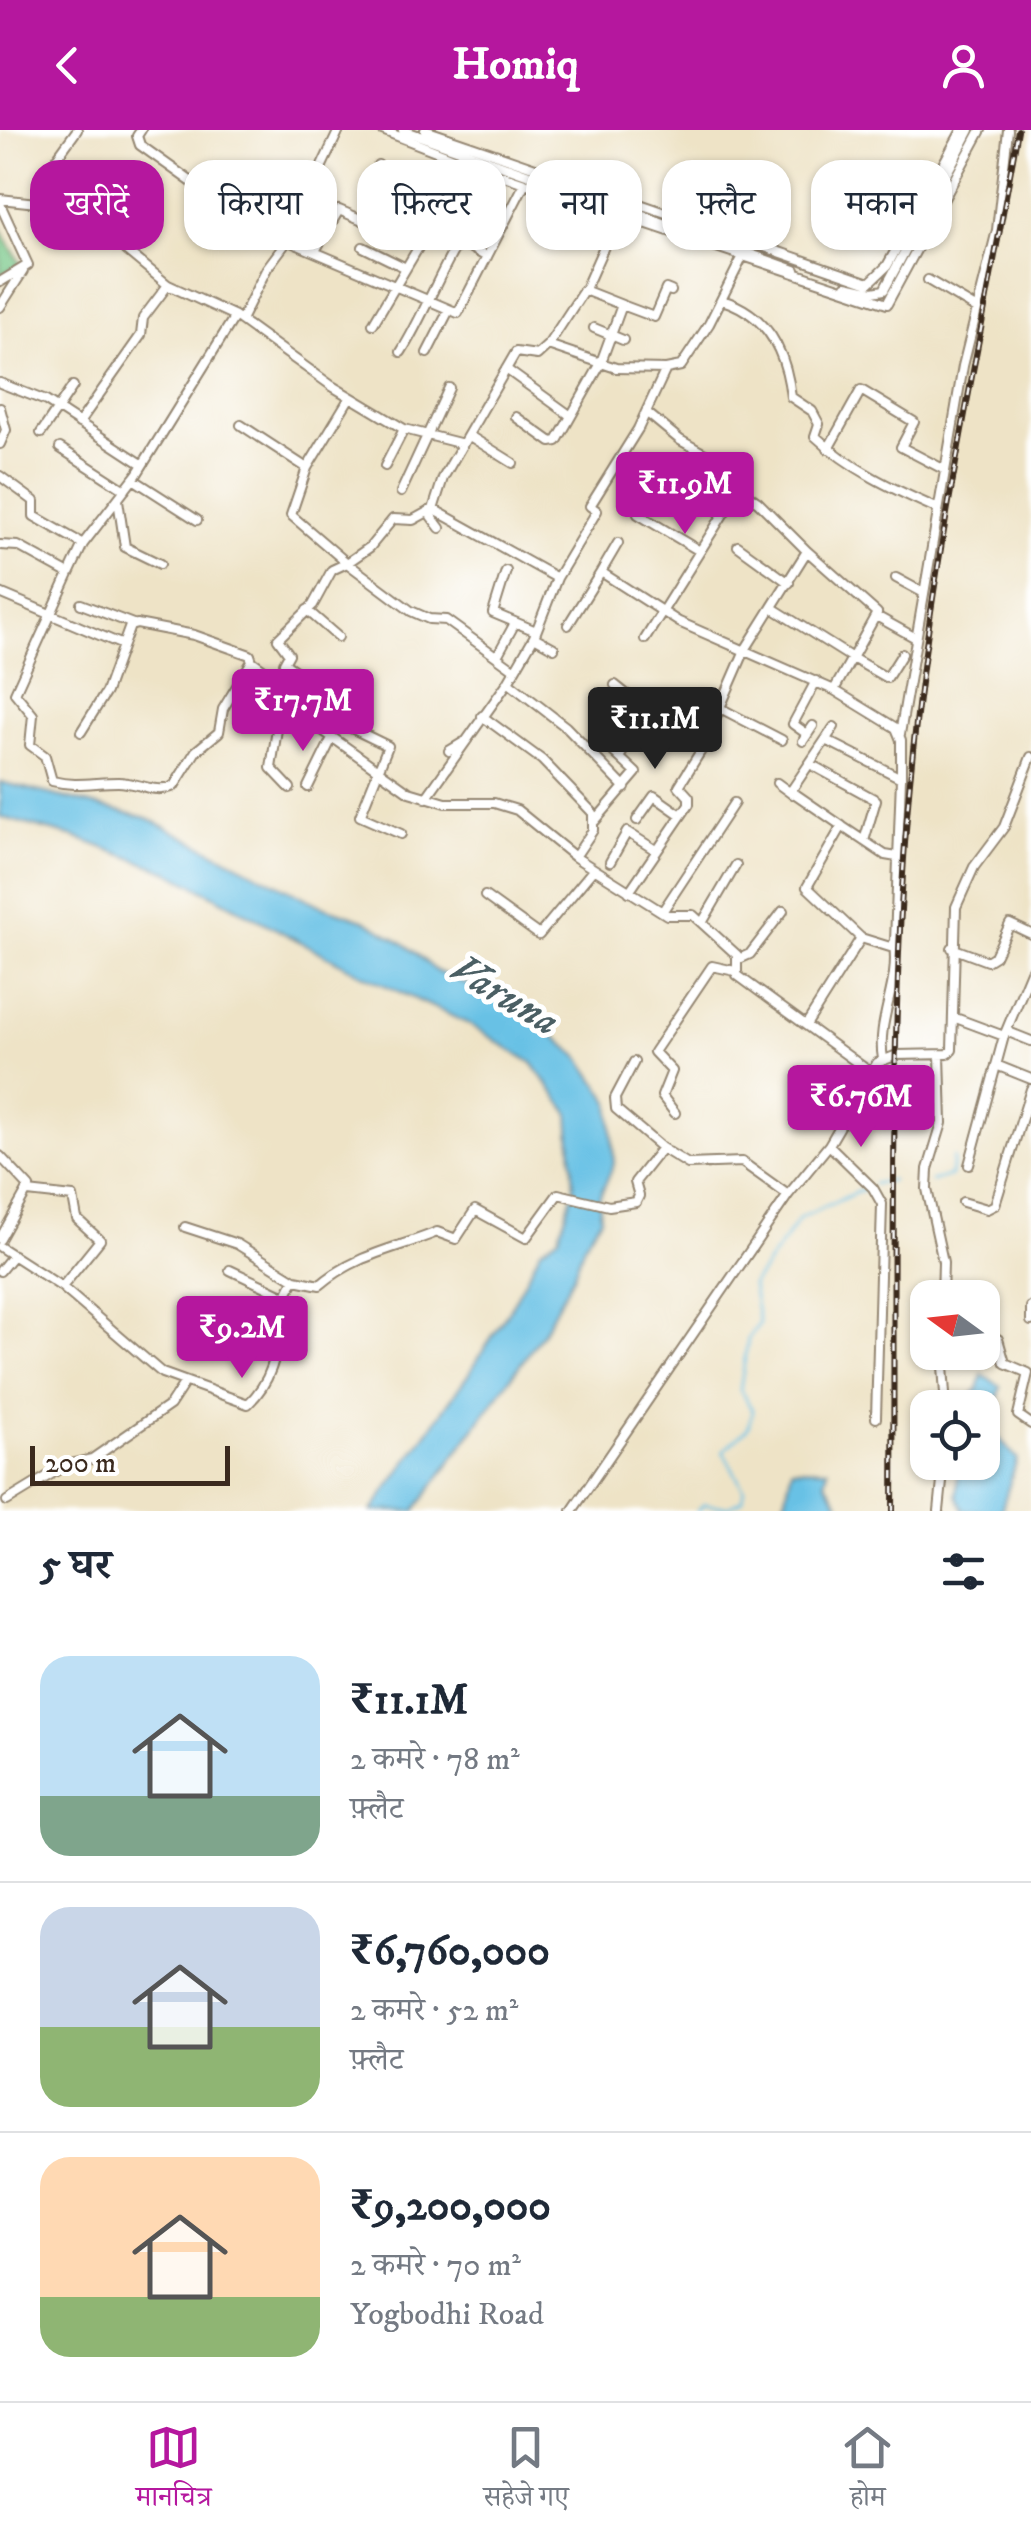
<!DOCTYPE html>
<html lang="hi">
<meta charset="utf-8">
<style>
:root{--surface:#fff;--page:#f2f2f3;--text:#1f2937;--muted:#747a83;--line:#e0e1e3;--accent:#b5179e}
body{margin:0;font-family:"IM FELL DW Pica","Noto Serif Devanagari",serif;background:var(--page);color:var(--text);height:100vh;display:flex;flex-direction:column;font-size:38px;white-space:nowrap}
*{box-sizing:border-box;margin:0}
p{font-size:32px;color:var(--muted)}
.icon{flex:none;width:55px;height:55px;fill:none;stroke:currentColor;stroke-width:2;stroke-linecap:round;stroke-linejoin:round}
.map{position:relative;height:1381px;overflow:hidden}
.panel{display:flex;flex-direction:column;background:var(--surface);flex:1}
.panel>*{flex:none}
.hud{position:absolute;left:30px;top:30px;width:972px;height:90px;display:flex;gap:20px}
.needle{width:65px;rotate:285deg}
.fabs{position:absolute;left:910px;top:1150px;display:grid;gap:20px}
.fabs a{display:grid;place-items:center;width:90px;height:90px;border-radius:20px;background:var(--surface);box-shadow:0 2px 8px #0004;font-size:50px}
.scale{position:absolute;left:30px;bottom:25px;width:200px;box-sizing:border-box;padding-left:10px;border:5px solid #3b2a1e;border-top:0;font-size:28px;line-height:35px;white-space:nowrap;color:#3b2a1e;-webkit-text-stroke:8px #fff;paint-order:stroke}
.price{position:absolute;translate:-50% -85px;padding:0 22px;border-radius:10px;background:var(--accent);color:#fff;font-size:32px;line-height:65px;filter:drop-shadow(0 2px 5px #0008)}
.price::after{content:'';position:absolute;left:50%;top:60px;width:30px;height:22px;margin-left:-15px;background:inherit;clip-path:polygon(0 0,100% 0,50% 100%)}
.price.on{background:#222;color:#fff}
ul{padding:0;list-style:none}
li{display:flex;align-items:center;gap:30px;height:250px;padding:0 40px}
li+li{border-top:2px solid var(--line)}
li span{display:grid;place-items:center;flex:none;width:280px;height:200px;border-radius:30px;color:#555}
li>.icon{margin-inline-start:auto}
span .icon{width:120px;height:120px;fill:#fffc;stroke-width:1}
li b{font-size:42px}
h2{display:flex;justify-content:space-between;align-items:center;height:120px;padding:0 40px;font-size:42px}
.pill{padding:0 35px;border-radius:30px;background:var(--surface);box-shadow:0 2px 8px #0004;font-size:35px;line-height:90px}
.pill.on{background:var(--accent);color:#fff}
header{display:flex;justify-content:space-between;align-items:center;height:130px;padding:0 40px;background:var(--accent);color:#fff;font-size:45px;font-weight:800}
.menu{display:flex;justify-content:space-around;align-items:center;height:140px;border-top:2px solid var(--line);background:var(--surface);font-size:28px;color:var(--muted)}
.menu a{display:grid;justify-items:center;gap:5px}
.menu .on{color:var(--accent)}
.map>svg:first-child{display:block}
</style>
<header><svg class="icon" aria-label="back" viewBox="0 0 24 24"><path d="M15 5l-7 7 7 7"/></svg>Homiq<svg class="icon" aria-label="person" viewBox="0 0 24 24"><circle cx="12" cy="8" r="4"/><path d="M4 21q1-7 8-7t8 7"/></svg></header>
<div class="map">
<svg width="1031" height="1381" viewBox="0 0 1031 1381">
<rect width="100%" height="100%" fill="#fff"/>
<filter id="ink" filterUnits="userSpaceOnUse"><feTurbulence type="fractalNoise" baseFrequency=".01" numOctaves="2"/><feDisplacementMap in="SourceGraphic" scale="20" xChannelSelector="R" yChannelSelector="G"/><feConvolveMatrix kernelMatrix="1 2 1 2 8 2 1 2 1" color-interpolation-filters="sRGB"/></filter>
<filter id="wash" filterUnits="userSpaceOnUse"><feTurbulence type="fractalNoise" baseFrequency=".0048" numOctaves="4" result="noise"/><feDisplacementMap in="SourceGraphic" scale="40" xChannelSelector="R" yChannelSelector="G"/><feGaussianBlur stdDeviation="2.25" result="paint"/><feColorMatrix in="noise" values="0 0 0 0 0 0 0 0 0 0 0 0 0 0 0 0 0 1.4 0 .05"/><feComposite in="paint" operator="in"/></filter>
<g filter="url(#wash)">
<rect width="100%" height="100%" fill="#eee3c6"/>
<path fill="#79c889" stroke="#5a7954" stroke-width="2.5" d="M0,98L21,135L0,145Z"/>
<path fill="#68c1e5" stroke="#527682" stroke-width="2.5" d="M0,652L147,688L321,776L364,790L406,815L436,841L521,877L581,929L610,972L614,1034L599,1068L601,1088L584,1114L574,1144L542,1204L415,1381H372L468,1245L514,1172L541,1119L559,1106L574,1059L569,983L532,933L469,894L365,846L167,741L74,707L0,687Z
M982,1245L1001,1256L991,1299L1017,1329L1001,1381H964L957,1365L958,1333L982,1332V1278L959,1277L978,1259Z
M792,1338L828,1339L825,1351L839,1373L836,1381H783Z"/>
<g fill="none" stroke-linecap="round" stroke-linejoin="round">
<path stroke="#68c1e5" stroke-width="2.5" d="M931,1051L951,1045L953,1028
M873,1054L891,1050
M697,1381L704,1374L727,1377L743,1370L744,1360L723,1321L748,1298L753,1281L740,1260L748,1209L759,1194L752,1155L800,1088L866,1058"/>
</g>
</g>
<g filter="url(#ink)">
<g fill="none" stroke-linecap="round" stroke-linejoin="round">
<defs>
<path id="minor" d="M141,0L137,6L140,15L221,73L284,109L458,183L525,53
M382,0L474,36
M403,0L795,140
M425,0L869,153L887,136L962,0
M378,35L395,57
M321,38L339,0
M0,69L55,75L86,87L168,155L235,186L332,256L404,299
M0,74L28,135L0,152
M42,77L44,68L63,54L56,49L63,36L56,29L77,0
M431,96L487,127
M363,117L406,138
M315,121L339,80L372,94L393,57L438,86
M928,150L977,179
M846,156L873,162L884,160L970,0
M722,170C768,184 786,222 791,267L812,281L819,294L815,306C850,339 893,359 936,378
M622,175L654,187L666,159L671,161
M0,177L23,141
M241,190L267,138L288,110
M373,194L431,96L474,36L887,174L981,0
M594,198L623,210
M548,215L586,157L618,85
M401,222C424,185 437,148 459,111
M427,223L449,180
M506,239L571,286
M0,253L46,271L142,334
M0,278L6,300L0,314
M516,287L551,312L557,311L600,235L622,175L584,160
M79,293L141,205L143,188L168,155
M241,295L307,338L350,267
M41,303L73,256
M468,305L513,333
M60,318L125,360
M828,319L861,260L914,292L901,317L945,340
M385,336L404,299L463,314
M307,338L291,385L347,433L370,417L393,389L413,390L433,379L557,448
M0,346L34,371V386L83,414L69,444
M133,349L197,390
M401,362L449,258
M118,370L125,417L160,434
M638,384L698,420
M440,398L431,386L443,348L516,222L537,225L548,215L616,238L666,239
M83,414L137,344L235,186
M0,415L18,416L69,444L15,563L33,585L30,615L45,626L52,651C76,657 94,652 118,652C138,652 156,665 174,656L196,621L219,602L223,579L252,531L250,525L194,505L137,494L130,496L123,515
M738,416L789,453
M807,421L877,483L852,528L887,548L902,524
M506,441L493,483L536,501
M601,442L618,413
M896,448L922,462
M0,463L123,515L106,562L81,602
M81,474L133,494
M774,479L852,528L834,560
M307,480L338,507
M878,487L914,507
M568,495L601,442L679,492L834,560L896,598L901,610V648L895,812L890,817L861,808
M534,507L554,518
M645,509L739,359
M497,526L515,493
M252,531L284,554L271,638L290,658
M294,540L284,533L289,524L278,509L313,475L332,440L347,433L411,481L429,489L446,490L515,540
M284,554L294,540L310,553
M615,555L650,583L619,627
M281,577L308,590L409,662L446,673H494L517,680L575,727L667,785H693L737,825V845L870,942
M720,578L782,610
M482,586L542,630L593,683V700L575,727
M343,594L388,616L360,686L401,704
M807,604L793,594L816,551
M900,604L963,236L997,100L1008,0
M826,610L901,648
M803,611L813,596
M449,621L464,612
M810,634L876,670L864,711
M777,653L792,664
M308,657L332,608
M625,658L566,597L508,552L534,507L557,448L597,381L590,376L638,299L666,239L681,236L709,194L742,128
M426,668L508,552
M637,690L654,666L681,685
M595,691L636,643L604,613L634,571
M843,697L885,725L897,727
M610,732L627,702L657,721
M629,762L689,674V667L679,656L702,619L745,520L807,421L758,372L739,359L730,338L680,310L646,282
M485,766L539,805L593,740
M662,782L734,673
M702,793L736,735
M952,818L987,831L995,826L1010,794L1031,804
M739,829L750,824L783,781
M953,887L1004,906
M806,895L861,808L807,757L842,696L791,661L834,597
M1006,901L1031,911
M940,925L942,993L928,1039L927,1059L943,1132L942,1168
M883,929C876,890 900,855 894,816
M634,932L615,968L616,979L662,1018
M996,935L1031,949
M675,983L662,966L672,941L654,922L712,836L735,841
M829,1015L873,1058L882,1074L876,1288
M0,1026L29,1057L0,1109
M969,1035L1004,906L1031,841
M28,1062L73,1067L77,1089L100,1110L62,1157
M963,1072L987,1079L995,1075L1031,959
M185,1097L237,1114L295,1150
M0,1117L62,1157L162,1243L248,1274C290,1234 270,1184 295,1150L320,1155C356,1124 396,1119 437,1102L456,1109L475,1080L526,1108L558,1064L609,1076L636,1072L639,1066L635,1052L662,1018L688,1034L742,1032L788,1065
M230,1140L287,1167
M0,1141L13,1125
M1031,1177V1191
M982,1204L998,1209L1005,1233L1028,1243L1018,1285L1031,1294
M942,1222L946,1278
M7,1371L66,1335L92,1329L170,1275L185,1252
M572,1381L788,1065L829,1015L877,933L897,925L948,924L952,920L956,777L974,737L1004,697L1031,627
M939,1381L944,1332"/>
</defs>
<use href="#minor" stroke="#948672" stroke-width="12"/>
<use href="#minor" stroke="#fff" stroke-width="8"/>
<defs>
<path id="rail" d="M893,1381C895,1150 889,917 907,686C925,454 978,229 1018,0"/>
</defs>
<use href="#rail" stroke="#3b2a1e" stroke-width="6"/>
<use href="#rail" stroke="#fff" stroke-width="2.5" stroke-dasharray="8" stroke-linecap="butt"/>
</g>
</g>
<g text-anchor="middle" stroke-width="10" stroke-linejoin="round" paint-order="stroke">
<g font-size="42" font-style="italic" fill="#4b5f64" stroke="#fff">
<text transform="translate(506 863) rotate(31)" y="15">Varuna</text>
</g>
</g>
</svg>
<div class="fabs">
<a><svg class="needle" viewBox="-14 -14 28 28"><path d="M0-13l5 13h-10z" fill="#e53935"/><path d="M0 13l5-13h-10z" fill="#747a83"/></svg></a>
<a><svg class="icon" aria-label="locate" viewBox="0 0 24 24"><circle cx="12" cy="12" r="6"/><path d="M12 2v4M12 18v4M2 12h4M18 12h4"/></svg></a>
</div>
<div class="scale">200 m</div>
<b class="price" style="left:685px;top:407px">₹11.9M</b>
<b class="price" style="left:303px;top:624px">₹17.7M</b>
<b class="price on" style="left:655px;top:642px">₹11.1M</b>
<b class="price" style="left:861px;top:1020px">₹6.76M</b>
<b class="price" style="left:242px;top:1251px">₹9.2M</b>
<div class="hud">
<a class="pill on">खरीदें</a>
<a class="pill">किराया</a>
<a class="pill">फ़िल्टर</a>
<a class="pill">नया</a>
<a class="pill">फ़्लैट</a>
<a class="pill">मकान</a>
</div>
</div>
<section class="panel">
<h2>5 घर<svg class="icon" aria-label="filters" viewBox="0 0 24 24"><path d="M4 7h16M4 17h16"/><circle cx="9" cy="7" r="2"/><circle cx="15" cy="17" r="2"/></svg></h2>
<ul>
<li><span style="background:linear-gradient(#bfe0f5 70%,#7fa58c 0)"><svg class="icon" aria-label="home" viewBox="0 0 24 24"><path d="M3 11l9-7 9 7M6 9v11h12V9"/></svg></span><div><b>₹11.1M</b><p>2 कमरे · 78 m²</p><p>फ़्लैट</p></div></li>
<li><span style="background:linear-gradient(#c9d6e8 60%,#8fb573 0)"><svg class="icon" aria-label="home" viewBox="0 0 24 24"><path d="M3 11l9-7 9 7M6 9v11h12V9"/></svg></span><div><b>₹6,760,000</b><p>2 कमरे · 52 m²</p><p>फ़्लैट</p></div></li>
<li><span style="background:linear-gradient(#ffd9b3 70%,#8fb573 0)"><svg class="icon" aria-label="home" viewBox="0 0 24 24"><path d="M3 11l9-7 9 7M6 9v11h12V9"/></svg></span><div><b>₹9,200,000</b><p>2 कमरे · 70 m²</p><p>Yogbodhi Road</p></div></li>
</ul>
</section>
<nav class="menu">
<a class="on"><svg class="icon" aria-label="map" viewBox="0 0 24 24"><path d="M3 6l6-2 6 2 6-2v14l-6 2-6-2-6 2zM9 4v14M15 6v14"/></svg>मानचित्र</a>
<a><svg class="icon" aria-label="saved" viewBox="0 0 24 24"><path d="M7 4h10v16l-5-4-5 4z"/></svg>सहेजे गए</a>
<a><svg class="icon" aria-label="home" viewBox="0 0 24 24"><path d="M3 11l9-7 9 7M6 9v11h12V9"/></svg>होम</a>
</nav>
